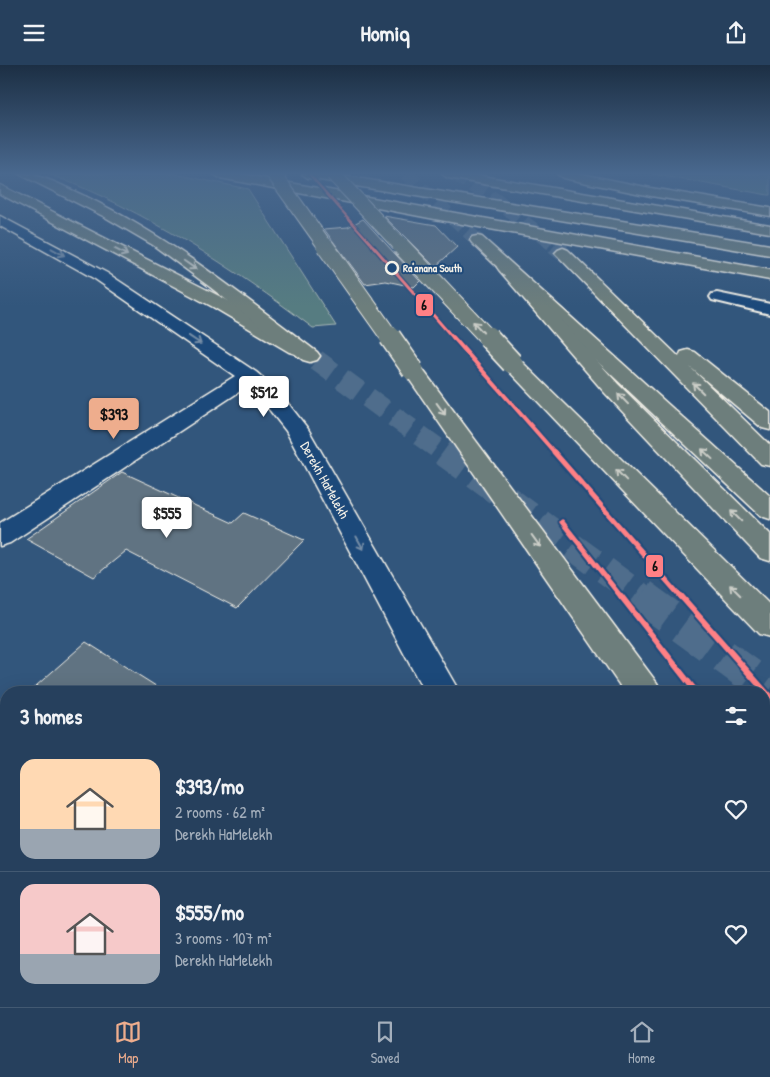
<!DOCTYPE html>
<meta charset="utf-8">
<style>
:root{--surface:#26405d;--page:#2e4763;--text:#f1f3f6;--muted:#a4afbc;--line:#425972;--accent:#eead8d}
body{margin:0;font-family:"Patrick Hand",sans-serif;background:var(--page);color:var(--text);height:100vh;display:flex;flex-direction:column;font-size:19px;white-space:nowrap}
*{box-sizing:border-box;margin:0}
p{font-size:16px;color:var(--muted)}
.icon{flex:none;width:28px;height:28px;fill:none;stroke:currentColor;stroke-width:2;stroke-linecap:round;stroke-linejoin:round}
.map{position:relative;flex:1;overflow:hidden}
.details{position:absolute;left:0px;top:621px;width:770px;height:321px;display:flex;flex-direction:column;background:var(--surface);border-radius:20px 20px 0 0;box-shadow:0 5px 20px #0002,0 0 0 1px var(--line)}
.details>*{flex:none}
.price{position:absolute;translate:-50% -42px;padding:0 11px;border-radius:5px;background:#fff;color:#222;font-size:16px;line-height:32px;filter:drop-shadow(0 1px 2px #0008)}
.price::after{content:'';position:absolute;left:50%;top:30px;width:15px;height:11px;margin-left:-8px;background:inherit;clip-path:polygon(0 0,100% 0,50% 100%)}
.price.active{background:var(--accent);color:#111}
ul{padding:0;list-style:none}
li{display:flex;align-items:center;gap:15px;height:125px;padding:0 20px}
li+li{border-top:1px solid var(--line)}
li span{display:grid;place-items:center;flex:none;width:140px;height:100px;border-radius:15px;color:#555}
li>.icon{margin-inline-start:auto}
span .icon{width:60px;height:60px;fill:#fffc;stroke-width:1}
li b{font-size:21px}
h2{display:flex;justify-content:space-between;align-items:center;height:60px;padding:0 20px;font-size:21px}
header{display:flex;justify-content:space-between;align-items:center;height:65px;padding:0 20px;background:var(--surface);font-size:22px;font-weight:700}
.dock{display:flex;justify-content:space-around;align-items:center;height:70px;border-top:1px solid var(--line);background:var(--surface);font-size:14px;color:var(--muted)}
.dock a{display:grid;justify-items:center;gap:2px}
.dock .active{color:var(--accent)}
.map>svg:first-child{display:block}
</style>
<header><svg class="icon" aria-label="menu" viewBox="0 0 24 24"><path d="M4 6h16M4 12h16M4 18h16"/></svg>Homiq<svg class="icon" aria-label="share" viewBox="0 0 24 24"><path d="M12 15V3M7 8l5-5 5 5M5 13v7h14v-7"/></svg></header>
<div class="map">
<svg width="770" height="942" viewBox="0 0 770 942">
<rect width="100%" height="100%" fill="#32567c"/>
<filter id="ink" filterUnits="userSpaceOnUse"><feTurbulence type="fractalNoise" baseFrequency=".02" numOctaves="2"/><feDisplacementMap in="SourceGraphic" scale="10" xChannelSelector="R" yChannelSelector="G"/><feConvolveMatrix kernelMatrix="1 2 1 2 8 2 1 2 1" color-interpolation-filters="sRGB"/></filter>
<g filter="url(#ink)">
<path fill="#577b81" stroke="#a6b6b4" d="M49,109H175L248,124L336,261L313,263C231,201 146,146 49,109Z
M652,109H770V130H768Z
M0,824L6,831V936H94L99,942H0Z"/>
<path fill="#607382" stroke="#f4f1e8" d="M384,151L436,160L457,182L435,202Z
M363,154L420,216L414,222L386,216L365,219L324,164L348,162Z
M122,407L233,458L244,448L304,475L237,543L126,486L94,512L26,474Z
M86,577L167,628H28Z"/>
<g fill="none" stroke-linecap="round" stroke-linejoin="round">
<path stroke="#4f6d8c" stroke-width="14" stroke-dasharray="14 7" stroke-linecap="butt" d="M406,109L477,175"/>
<path stroke="#4f6d8c" stroke-width="21" stroke-dasharray="21 11" stroke-linecap="butt" d="M316,295L444,388"/>
<path stroke="#4f6d8c" stroke-width="27" stroke-dasharray="27 13" stroke-linecap="butt" d="M443,387L643,533"/>
<path stroke="#4f6d8c" stroke-width="34" stroke-dasharray="34 17" stroke-linecap="butt" d="M641,531L770,625"/>
<path stroke="#4f6d8c" stroke-width="14" stroke-dasharray="14 7" stroke-linecap="butt" d="M455,109L497,136L556,182"/>
<path stroke="#4f6d8c" stroke-width="17" stroke-dasharray="17 9" stroke-linecap="butt" d="M554,181L563,188"/>
<defs>
<path id="service" d="M717,228L770,239V249L712,235L710,232L712,229Z"/>
<path id="minor" d="M0,151L107,208L256,307L280,328L308,364L460,628H425L286,366L264,338L248,321L10,478L0,481V458L235,311L95,214L0,161Z
M591,936H639L642,942H594Z"/>
<path id="trunk" d="M302,109H332L770,180V190L308,113Z
M442,109H471L770,160V168L448,113Z
M0,120L225,234L303,279L306,283L303,287L296,289L289,287L213,242L0,129Z
M477,171L482,172L770,431V454L761,451L472,178L470,175L472,172Z"/>
<path id="motorway" d="M19,109C44,109 64,122 87,132C171,173 243,231 317,287L320,291L317,295L310,297L303,295L210,222L153,180L105,152Z
M214,109H241L770,205V215L440,155L220,113Z
M557,109H582L651,123L770,143V151L651,131L563,113Z
M563,183L568,185L679,292L681,287L688,285L695,287L770,347V365L762,363L690,302L770,380V401L761,399L558,191L555,188L558,185Z
M505,197L511,199L618,319L770,469V496L760,493L604,327L499,205L497,202L499,199Z
M512,292L519,294L770,540V572L759,569L505,302L502,298L505,294Z
M413,299L420,301L657,618L662,628H625L403,305L406,301Z
M764,772L770,775V823L764,820Z"/>
</defs>
<use href="#service" stroke="#f4f1e8" stroke-width="4"/>
<use href="#minor" stroke="#f4f1e8" stroke-width="3"/>
<use href="#trunk" stroke="#f4f1e8" stroke-width="3"/>
<use href="#motorway" stroke="#f4f1e8" stroke-width="3"/>
<use href="#service" fill="#1f4a7a" fill-rule="evenodd"/>
<use href="#minor" fill="#1f4a7a" fill-rule="evenodd"/>
<use href="#trunk" fill="#6d7e7c" fill-rule="evenodd"/>
<use href="#motorway" fill="#6d7e7c" fill-rule="evenodd"/>
<defs>
<path id="motorway-bridge-far2" d="M274,109L326,182
M333,109L402,182"/>
<path id="motorway-bridge-far1" d="M325,181L391,274
M401,181L489,274"/>
<path id="motorway-bridge" d="M390,272L413,305
M488,272L512,298"/>
</defs>
<use href="#motorway-bridge-far2" stroke="#f4f1e8" stroke-width="16" stroke-linecap="butt"/>
<use href="#motorway-bridge-far1" stroke="#f4f1e8" stroke-width="19" stroke-linecap="butt"/>
<use href="#motorway-bridge" stroke="#f4f1e8" stroke-width="24" stroke-linecap="butt"/>
<use href="#motorway-bridge-far2" stroke="#6d7e7c" stroke-width="14"/>
<use href="#motorway-bridge-far1" stroke="#6d7e7c" stroke-width="17"/>
<use href="#motorway-bridge" stroke="#6d7e7c" stroke-width="21"/>
<defs>
<path id="rail-1-far4" d="M309,109L374,182"/>
<path id="rail-1-far3" d="M373,181L454,274"/>
<path id="rail-1-far2" d="M453,272L555,388"/>
<path id="rail-1-far1" d="M554,387L682,533
M562,457L622,533"/>
<path id="rail-1" d="M621,531L697,628
M681,531L770,632"/>
</defs>
<use href="#rail-1-far4" stroke="#1f4a7a" stroke-width="4.5"/>
<use href="#rail-1-far3" stroke="#1f4a7a" stroke-width="5.5"/>
<use href="#rail-1-far2" stroke="#1f4a7a" stroke-width="7"/>
<use href="#rail-1-far1" stroke="#1f4a7a" stroke-width="9"/>
<use href="#rail-1" stroke="#1f4a7a" stroke-width="10"/>
<use href="#rail-1-far4" stroke="#ff8085" stroke-width="2.5"/>
<use href="#rail-1-far3" stroke="#ff8085" stroke-width="3"/>
<use href="#rail-1-far2" stroke="#ff8085" stroke-width="4"/>
<use href="#rail-1-far1" stroke="#ff8085" stroke-width="5"/>
<use href="#rail-1" stroke="#ff8085" stroke-width="6"/>
</g>
<defs><path id="oneway-shaft" d="M-6 0H5M1.5-3L5.5 0L1.5 3" fill="none" stroke-width="1.6" stroke-linecap="round" stroke-linejoin="round" transform="scale(1.25)"/></defs>
<g stroke="#748da6">
<use href="#oneway-shaft" transform="translate(58 187) rotate(29)"/>
<use href="#oneway-shaft" transform="translate(195 275) rotate(34)"/>
<use href="#oneway-shaft" transform="translate(360 478) rotate(61)"/>
</g>
<g stroke="#cccec8">
<use href="#oneway-shaft" transform="translate(121 187) rotate(27)"/>
<use href="#oneway-shaft" transform="translate(190 200) rotate(35)"/>
<use href="#oneway-shaft" transform="translate(478 262) rotate(-133)"/>
<use href="#oneway-shaft" transform="translate(698 323) rotate(-135)"/>
<use href="#oneway-shaft" transform="translate(623 334) rotate(-134)"/>
<use href="#oneway-shaft" transform="translate(441 344) rotate(54)"/>
<use href="#oneway-shaft" transform="translate(707 389) rotate(-137)"/>
<use href="#oneway-shaft" transform="translate(621 410) rotate(-134)"/>
<use href="#oneway-shaft" transform="translate(736 451) rotate(-135)"/>
<use href="#oneway-shaft" transform="translate(536 476) rotate(54)"/>
<use href="#oneway-shaft" transform="translate(735 525) rotate(-135)"/>
</g>
</g>
<linearGradient id="sky" x2="0" y2="1"><stop stop-color="#1c2f44"/><stop offset="0.45" stop-color="#49688e"/><stop offset="1" stop-color="#49688e" stop-opacity="0"/></linearGradient>
<rect width="770" height="241" fill="url(#sky)"/>
<circle fill="#1f4a7a" stroke="#f4f1e8" stroke-width="2.5" cx="392" cy="203" r="6"/>
<g text-anchor="middle" stroke-width="4" stroke-linejoin="round" paint-order="stroke">
<g font-size="11" font-weight="bold" fill="#f4f1e8" stroke="#1f4a7a" text-anchor="start">
<text x="403" y="207">Ra'anana South</text>
</g>
<g font-size="14" fill="#f4f1e8" stroke="#1f4a7a">
<text transform="translate(325 415) rotate(61)" y="5">Derekh HaMelekh</text>
</g>
</g>
<g stroke="#1f4a7a" stroke-width="2">
<rect x="415" y="228" width="19" height="24" rx="5" fill="#ff8085"/>
<rect x="645" y="489" width="19" height="24" rx="5" fill="#ff8085"/>
</g>
<g font-size="14" text-anchor="middle" font-weight="bold" fill="#111">
<text x="424" y="245">6</text>
<text x="655" y="506">6</text>
</g>
</svg>
<b class="price" style="left:264px;top:353px">$512</b>
<b class="price active" style="left:114px;top:375px">$393</b>
<b class="price" style="left:167px;top:474px">$555</b>
<section class="details">
<h2>3 homes<svg class="icon" aria-label="filters" viewBox="0 0 24 24"><path d="M4 7h16M4 17h16"/><circle cx="9" cy="7" r="2"/><circle cx="15" cy="17" r="2"/></svg></h2>
<ul>
<li><span style="background:linear-gradient(#ffd9b3 70%,#9aa5b1 0)"><svg class="icon" aria-label="home" viewBox="0 0 24 24"><path d="M3 11l9-7 9 7M6 9v11h12V9"/></svg></span><div><b>$393/mo</b><p>2 rooms · 62 m²</p><p>Derekh HaMelekh</p></div><svg class="icon" aria-label="heart" viewBox="0 0 24 24"><path d="M12 20l-8-8c-3-5 5-10 8-4 3-6 11-1 8 4z"/></svg></li>
<li><span style="background:linear-gradient(#f6c9c9 70%,#9aa5b1 0)"><svg class="icon" aria-label="home" viewBox="0 0 24 24"><path d="M3 11l9-7 9 7M6 9v11h12V9"/></svg></span><div><b>$555/mo</b><p>3 rooms · 107 m²</p><p>Derekh HaMelekh</p></div><svg class="icon" aria-label="heart" viewBox="0 0 24 24"><path d="M12 20l-8-8c-3-5 5-10 8-4 3-6 11-1 8 4z"/></svg></li>
</ul>
</section>
</div>
<nav class="dock">
<a class="active"><svg class="icon" aria-label="map" viewBox="0 0 24 24"><path d="M3 6l6-2 6 2 6-2v14l-6 2-6-2-6 2zM9 4v14M15 6v14"/></svg>Map</a>
<a><svg class="icon" aria-label="saved" viewBox="0 0 24 24"><path d="M7 4h10v16l-5-4-5 4z"/></svg>Saved</a>
<a><svg class="icon" aria-label="home" viewBox="0 0 24 24"><path d="M3 11l9-7 9 7M6 9v11h12V9"/></svg>Home</a>
</nav>
